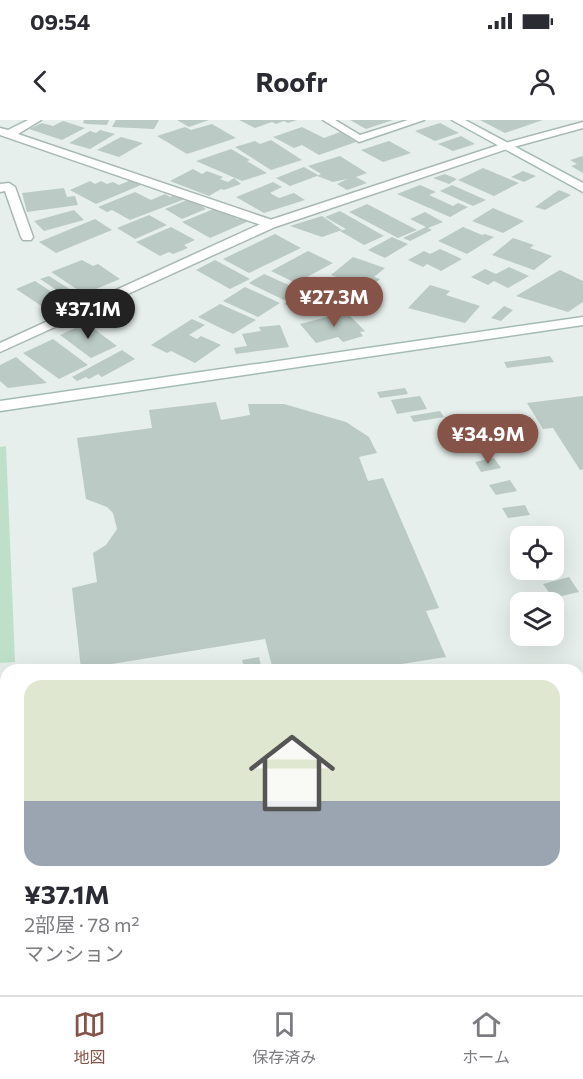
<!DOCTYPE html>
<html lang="ja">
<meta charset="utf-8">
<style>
:root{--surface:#fff;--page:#f7f7f7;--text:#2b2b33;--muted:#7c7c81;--line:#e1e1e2;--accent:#855347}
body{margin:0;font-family:Commissioner,"Noto Sans JP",sans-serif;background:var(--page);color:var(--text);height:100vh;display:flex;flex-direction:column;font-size:22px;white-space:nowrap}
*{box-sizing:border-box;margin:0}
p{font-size:20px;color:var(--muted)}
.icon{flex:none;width:33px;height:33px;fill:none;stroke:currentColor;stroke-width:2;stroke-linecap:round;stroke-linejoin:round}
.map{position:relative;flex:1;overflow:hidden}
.panel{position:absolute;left:0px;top:544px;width:584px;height:332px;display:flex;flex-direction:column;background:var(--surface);border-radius:18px 18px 0 0;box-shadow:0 6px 24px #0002}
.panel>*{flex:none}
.controls{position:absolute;left:510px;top:406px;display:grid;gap:12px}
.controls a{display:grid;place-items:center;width:54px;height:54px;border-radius:12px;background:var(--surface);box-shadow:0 6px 24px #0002;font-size:30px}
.price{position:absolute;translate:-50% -51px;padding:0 14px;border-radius:21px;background:var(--accent);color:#fff;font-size:20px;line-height:39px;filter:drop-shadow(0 2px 3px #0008)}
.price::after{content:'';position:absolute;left:50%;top:36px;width:18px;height:14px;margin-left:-9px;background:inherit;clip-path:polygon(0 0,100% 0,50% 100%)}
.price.on{background:#222;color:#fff}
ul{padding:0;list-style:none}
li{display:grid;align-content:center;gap:12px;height:318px;padding:0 24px}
li span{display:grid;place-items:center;height:186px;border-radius:18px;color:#555}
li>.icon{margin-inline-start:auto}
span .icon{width:108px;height:108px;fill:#fffc;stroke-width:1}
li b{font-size:26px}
.status{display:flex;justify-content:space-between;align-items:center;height:42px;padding:0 30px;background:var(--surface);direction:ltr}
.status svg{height:16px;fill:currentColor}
header{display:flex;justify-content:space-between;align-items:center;height:78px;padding:0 24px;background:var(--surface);font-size:27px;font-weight:700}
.dock{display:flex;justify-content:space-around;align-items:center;height:84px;border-top:2px solid var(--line);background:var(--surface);font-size:16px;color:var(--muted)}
.dock a{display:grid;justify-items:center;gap:3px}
.dock .on{color:var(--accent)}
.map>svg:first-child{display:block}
</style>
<div class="status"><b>09:54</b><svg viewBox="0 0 49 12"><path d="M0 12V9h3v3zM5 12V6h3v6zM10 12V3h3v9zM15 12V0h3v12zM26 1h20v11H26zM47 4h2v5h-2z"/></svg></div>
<header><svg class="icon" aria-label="back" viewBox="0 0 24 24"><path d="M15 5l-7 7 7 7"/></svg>Roofr<svg class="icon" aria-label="person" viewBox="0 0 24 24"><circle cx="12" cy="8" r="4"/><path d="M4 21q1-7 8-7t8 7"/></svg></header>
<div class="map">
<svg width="583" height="875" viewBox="0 0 583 875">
<rect width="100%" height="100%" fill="#e6efeb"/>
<path fill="#bfe0c8" d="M6,326L15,542L0,543V327Z"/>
<path fill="#8ec9d4" d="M583,660V845L578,846V661Z
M6,747V870H451L425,875H0V748Z"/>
<path fill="#bbcac4" d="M84,0H109L107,5L87,4L83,3Z
M116,0H159L154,9L112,7Z
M177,0H209L189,7Z
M239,0H297L288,3L284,1L276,4L272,2L255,8Z
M350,0H393L366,9Z
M480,0H543L505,13Z
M63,1L85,8L62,20L29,9L42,3L53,6Z
M440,3L459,13L435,21L415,11Z
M212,4L236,18L187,34L157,16L185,7L191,10Z
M302,7L324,18L340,12L356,22L319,35L302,25L294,28L273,17Z
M100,10L115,14L90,29L69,23L90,11L96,13Z
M461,16L475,24L453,31L438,24Z
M121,17L143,23L119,37L97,30Z
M271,20L302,40L271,50L235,27L255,21L260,24Z
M389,21L411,33L383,42L361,30Z
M231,29L250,40L247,41L267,53L242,61L196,41Z
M340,36L367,53L356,57L367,63L347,70L337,64L347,59L333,62L317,56L290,66L276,58L304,47L318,55L317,56L321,54L308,46Z
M583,36V53L571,46L577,44L570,40Z
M483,48L519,63L494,76L458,60Z
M193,49L202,54L207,51L223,57L220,59L228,62L234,58L241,64L224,70L221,69L209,76L170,61Z
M523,51L536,56L524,62L511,57Z
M445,54L457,59L449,64L433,58Z
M131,60L141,65L96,84L70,70L90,61L95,64L101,61L107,64L113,62L119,65Z
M273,62L282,67L270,73L279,78L294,73L305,80L264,93L236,77Z
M420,65L436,72L429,75L453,86L458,83L468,87L450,97L397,74Z
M452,65L486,80L473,86L440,71Z
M64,68L67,77L75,76L78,85L27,92L22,73Z
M559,70L571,75L545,90L535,87Z
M135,72L151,80L165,74L170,77L176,74L185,79L130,100L112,90L107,92L98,87Z
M192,78L206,89L182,99L165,89Z
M367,84L417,110L398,118L349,92Z
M216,88L238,99L243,98L249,101L210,118L182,102Z
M493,88L524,101L503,113L472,101Z
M74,90L84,100L44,111L34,101Z
M340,91L384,116L364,125L340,111L346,109L325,97Z
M425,92L443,102L428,108L432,110L410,121L403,118L426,107L410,99Z
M149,95L167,105L135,119L117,108Z
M322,96L342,110L322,117L290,106Z
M95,99L112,110L56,133L39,122Z
M171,107L195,120L184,125L188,128L173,134L169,132L160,136L136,122Z
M463,107L482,115L485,114L494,117L467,134L438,121Z
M275,114L301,128L249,153L223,139Z
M392,117L408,124L385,138L368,130Z
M513,118L534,125L530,128L552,136L534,150L492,135Z
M440,129L462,139L441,151L427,144L423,147L408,140L424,131L430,134Z
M308,131L333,143L296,163L271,151Z
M353,137L385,148L374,157L380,159L369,169L356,164L351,168L332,161L337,157L331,155Z
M82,140L93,146L98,144L120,159L84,174L51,152Z
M215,140L250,159L230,169L196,150Z
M509,147L529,156L508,168L494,161L488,165L471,157L485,149L496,154Z
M560,150L583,161V182L568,192L516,176Z
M264,154L300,170L284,180L249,163Z
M49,156L79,175L70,179L40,159Z
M35,161L64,180L46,189L16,169Z
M430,165L450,171L446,175L480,186L465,203L408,188Z
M245,167L280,183L258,197L223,181Z
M300,172L323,182L307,193L284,184Z
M220,184L256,200L233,214L198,197Z
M504,186L513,190L501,201L491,198Z
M346,192L365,211L360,212L363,216L343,222L338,217L316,223L300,204Z
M192,199L205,205L189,215L197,219L201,216L221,225L195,243L171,231L167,233L151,225Z
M86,203L117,226L91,238L60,215Z
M280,205L289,227L236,234L234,228L247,226L242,214L261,211L259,207Z
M53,219L88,245L59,259L23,233Z
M122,230L135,239L102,257L98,254L89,259L86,257L77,261L72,257Z
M550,236L554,242L507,248L504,242Z
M16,237L47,263L8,268L0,261V245Z
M405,268L408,274L380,278L377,272Z
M420,276L427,289L397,294L391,280Z
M583,276V349L580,350L553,308L543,309L527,283Z
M216,282L221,300L250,295L248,284H284L346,302L369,317L377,333L359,337L368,361L383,358L439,488L426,491L446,537L363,550H273L265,519L81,549L72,468L97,462L93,433L106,425L117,409L113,393L107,387L86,379L77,318L152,308L149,290Z
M440,291L444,297L414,302L410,296Z
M494,338L501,348L481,352L475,342Z
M510,360L517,371L496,375L489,365Z
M525,385L530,395L508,398L502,388Z
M537,409L544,417H520V420L516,415Z
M569,457L579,472L553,478L543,464Z
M259,537L262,550H245L242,540Z"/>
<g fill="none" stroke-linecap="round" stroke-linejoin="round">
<defs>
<path id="lane" d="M28,0H41L18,14L275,101L277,104L271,108L267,107L0,15V8L8,10Z"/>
<path id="street" d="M323,0H335L360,15L408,0H424L359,22Z
M583,2V8L510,28L275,107L0,232V223L267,101L502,24Z
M9,63L15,67L33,117L31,120H23L21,117L5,71L0,72V64Z"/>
<path id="secondary" d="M452,0H465L583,63V72Z
M583,197V205L0,291V281Z
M583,572V588L578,589V573Z
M6,653V671L0,672V654Z"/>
</defs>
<use href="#lane" stroke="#a8b8b2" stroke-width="3"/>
<use href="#street" stroke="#a8b8b2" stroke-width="3"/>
<use href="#secondary" stroke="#a4bbb3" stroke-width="3"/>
<use href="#lane" fill="#fff" fill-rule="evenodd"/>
<use href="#street" fill="#fff" fill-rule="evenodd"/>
<use href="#secondary" fill="#fff" fill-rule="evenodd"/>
</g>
</svg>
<div class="controls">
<a><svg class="icon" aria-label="locate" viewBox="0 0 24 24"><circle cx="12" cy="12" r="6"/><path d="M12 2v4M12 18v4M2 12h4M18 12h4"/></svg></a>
<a><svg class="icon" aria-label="layers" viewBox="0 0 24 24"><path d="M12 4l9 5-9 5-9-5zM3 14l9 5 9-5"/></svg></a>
</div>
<b class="price" style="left:334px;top:208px">¥27.3M</b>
<b class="price on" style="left:88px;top:220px">¥37.1M</b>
<b class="price" style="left:488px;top:345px">¥34.9M</b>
<section class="panel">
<ul>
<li><span style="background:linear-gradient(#dfe7d0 65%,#9aa5b1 0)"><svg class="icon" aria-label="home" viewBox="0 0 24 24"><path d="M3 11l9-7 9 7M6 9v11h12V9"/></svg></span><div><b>¥37.1M</b><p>2部屋 · 78 m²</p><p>マンション</p></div></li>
</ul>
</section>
</div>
<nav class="dock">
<a class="on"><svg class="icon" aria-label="map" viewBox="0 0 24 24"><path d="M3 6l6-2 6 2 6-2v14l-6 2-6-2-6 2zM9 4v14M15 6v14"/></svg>地図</a>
<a><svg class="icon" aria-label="saved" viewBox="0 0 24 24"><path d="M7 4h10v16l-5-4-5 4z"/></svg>保存済み</a>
<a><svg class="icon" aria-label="home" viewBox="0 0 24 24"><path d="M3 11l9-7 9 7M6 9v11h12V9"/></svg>ホーム</a>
</nav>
